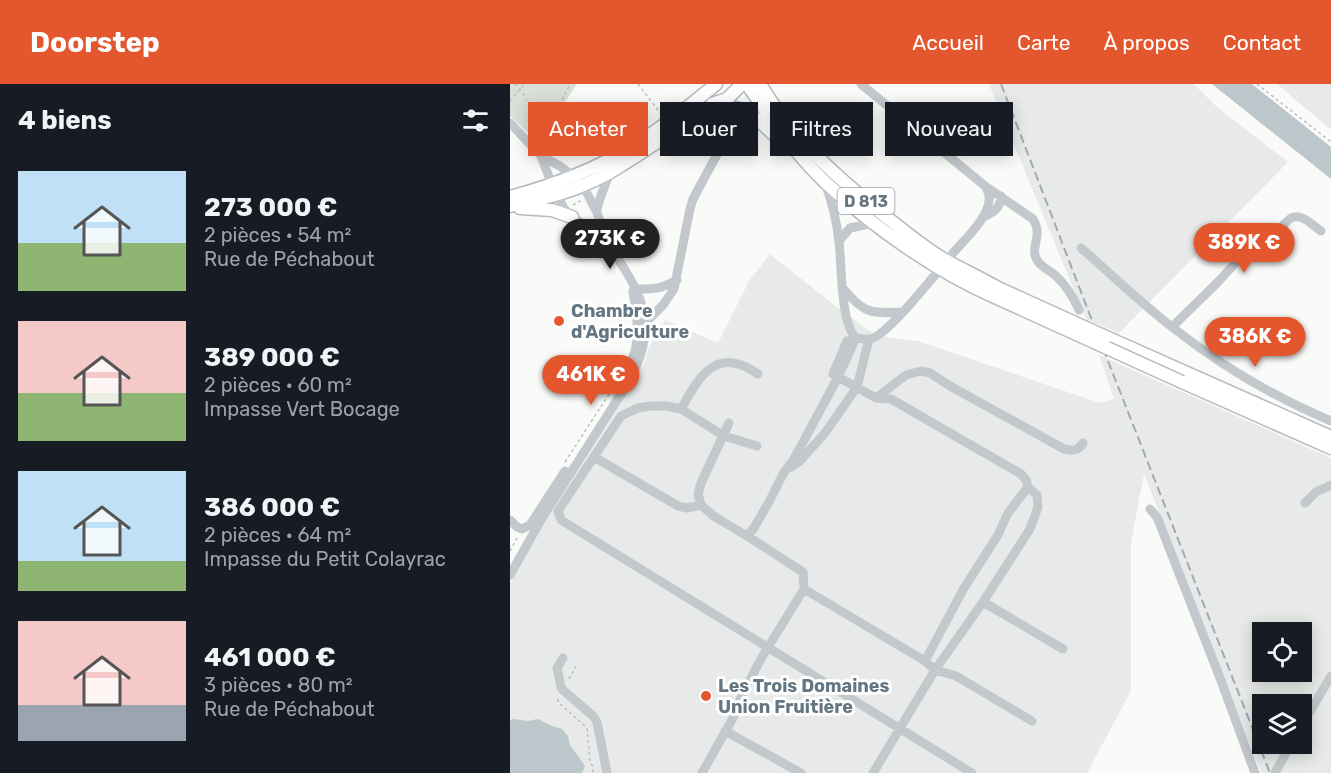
<!DOCTYPE html>
<html lang="fr">
<meta charset="utf-8">
<style>
:root{--surface:#171b24;--page:#20242c;--text:#f1f3f6;--muted:#9ea1a6;--accent:#e4572e}
body{margin:0;font-family:Rubik,sans-serif;background:var(--page);color:var(--text);height:100vh;display:flex;flex-direction:column;font-size:22px;white-space:nowrap}
*{box-sizing:border-box;margin:0}
p{font-size:20px;color:var(--muted)}
.icon{flex:none;width:33px;height:33px;fill:none;stroke:currentColor;stroke-width:2;stroke-linecap:round;stroke-linejoin:round}
.map{position:relative;flex:1;overflow:hidden}
.side{display:flex;flex-direction:column;background:var(--surface);width:510px}
.side>*{flex:none}
.banner{position:absolute;left:18px;top:18px;width:570px;height:54px;display:flex;gap:12px}
.tools{position:absolute;left:742px;top:538px;display:grid;gap:12px}
.tools a{display:grid;place-items:center;width:60px;height:60px;border-radius:0px;background:var(--surface);box-shadow:0 3px 15px #0003;font-size:30px}
.price{position:absolute;translate:-50% -51px;padding:0 14px;border-radius:21px;background:var(--accent);color:#fff;font-size:20px;line-height:39px;filter:drop-shadow(0 2px 3px #0008)}
.price::after{content:'';position:absolute;left:50%;top:36px;width:18px;height:14px;margin-left:-9px;background:inherit;clip-path:polygon(0 0,100% 0,50% 100%)}
.price.active{background:#222;color:#fff}
ul{padding:0;list-style:none}
li{display:flex;align-items:center;gap:18px;height:150px;padding:0 18px}
li span{display:grid;place-items:center;flex:none;width:168px;height:120px;border-radius:0px;color:#555}
li>.icon{margin-inline-start:auto}
span .icon{width:72px;height:72px;fill:#fffc;stroke-width:1}
li b{font-size:26px}
h2{display:flex;justify-content:space-between;align-items:center;height:72px;padding:0 18px;font-size:26px}
.tag{padding:0 21px;border-radius:0px;background:var(--surface);box-shadow:0 3px 15px #0003;font-size:21px;line-height:54px}
.tag.active{background:var(--accent);color:#fff}
header{display:flex;align-items:center;gap:36px;box-sizing:border-box;height:84px;padding:0 30px;background:var(--accent);color:#fff}
header strong{font-size:28px}
nav{display:flex;gap:33px;margin-inline-start:auto;font-size:21px}
main{display:flex;flex:1;min-height:0}
.map>svg:first-child{display:block}
</style>
<header>
<strong>Doorstep</strong>
<nav><a>Accueil</a><a>Carte</a><a>À propos</a><a>Contact</a></nav>
</header>
<main>
<section class="side">
<h2>4 biens<svg class="icon" aria-label="filters" viewBox="0 0 24 24"><path d="M4 7h16M4 17h16"/><circle cx="9" cy="7" r="2"/><circle cx="15" cy="17" r="2"/></svg></h2>
<ul>
<li><span style="background:linear-gradient(#bfe0f5 60%,#8fb573 0)"><svg class="icon" aria-label="home" viewBox="0 0 24 24"><path d="M3 11l9-7 9 7M6 9v11h12V9"/></svg></span><div><b>273 000 €</b><p>2 pièces · 54 m²</p><p>Rue de Péchabout</p></div></li>
<li><span style="background:linear-gradient(#f6c9c9 60%,#8fb573 0)"><svg class="icon" aria-label="home" viewBox="0 0 24 24"><path d="M3 11l9-7 9 7M6 9v11h12V9"/></svg></span><div><b>389 000 €</b><p>2 pièces · 60 m²</p><p>Impasse Vert Bocage</p></div></li>
<li><span style="background:linear-gradient(#bfe0f5 75%,#8fb573 0)"><svg class="icon" aria-label="home" viewBox="0 0 24 24"><path d="M3 11l9-7 9 7M6 9v11h12V9"/></svg></span><div><b>386 000 €</b><p>2 pièces · 64 m²</p><p>Impasse du Petit Colayrac</p></div></li>
<li><span style="background:linear-gradient(#f6c9c9 70%,#9aa5b1 0)"><svg class="icon" aria-label="home" viewBox="0 0 24 24"><path d="M3 11l9-7 9 7M6 9v11h12V9"/></svg></span><div><b>461 000 €</b><p>3 pièces · 80 m²</p><p>Rue de Péchabout</p></div></li>
</ul>
</section>
<div class="map">
<svg width="821" height="689" viewBox="0 0 821 689">
<rect width="100%" height="100%" fill="#fafaf8"/>
<path fill="#e8e9e9" fill-rule="evenodd" d="M479,0H684L708,24L778,78L609,249L576,235Z
M767,0H821V46Z
M260,170L323,220L367,252L408,257L590,319L604,315L589,271L821,374V689H751L634,390L621,458V607L577,689H0V500L25,452L105,329L134,280L139,263L155,236L208,259L239,197ZM753,549H792V588H753ZM753,621H792V660H753Z"/>
<path fill="#dadfd7" d="M0,0H67L50,25L22,53L0,32Z"/>
<path fill="#bbc7cb" d="M702,0H742L821,63V95Z
M3,635L18,637L28,635L42,642L52,645L58,652L60,661L75,682L72,689H0V637Z"/>
<g fill="none" stroke-linecap="round" stroke-linejoin="round">
<defs>
<path id="major" d="M237,0C259,33 286,70 314,97C362,142 425,187 485,213
M250,0C280,51 323,90 369,127C390,144 411,162 435,176C453,186 471,194 488,204
M202,20L217,15L232,0
M0,113C41,102 84,86 120,64C150,45 179,23 206,0
M0,122C24,116 48,112 71,102C110,87 142,59 178,39C185,35 192,31 199,28C207,25 217,23 226,24C246,28 258,48 274,59
M10,124L42,126L62,133
M596,253L821,353
M672,298L821,364"/>
</defs>
<use href="#major" stroke="#b5babe" stroke-width="15"/>
<path stroke="#bbbfc2" stroke-width="1.5" stroke-dasharray="3 3" stroke-linecap="butt" d="M5,0C20,11 17,31 31,42
M128,0L151,30
M747,0L821,58
M0,17L14,0
M21,51C29,45 42,36 47,27C51,17 55,9 61,0
M63,121L72,116
M55,378L103,304
M0,467L8,452
M59,595L67,580
M48,615V618L77,644L80,677L83,683V689"/>
<path stroke="#c3c8cc" stroke-width="9" d="M351,0L475,102L523,135C534,153 519,162 527,176C531,183 539,186 545,191C556,201 563,212 569,226
M0,39L31,72L50,82L63,92L77,109L86,127
M31,72L42,101L55,126L98,161
M315,99C322,118 327,138 329,158C332,180 330,239 346,254
M472,134C483,128 490,126 491,112
M329,157L340,144L364,139
M100,162L112,144
M571,164C601,190 630,218 662,243C710,281 764,313 821,337
M443,169C455,155 482,131 479,111C479,110 476,103 475,102
M332,203C353,229 360,230 393,228
M127,205C146,205 150,205 167,196
M135,239L153,221L164,205L180,125L183,115L211,63
M662,243L707,199L729,175L746,165L781,134C792,129 802,141 811,147
M323,290L337,257
M328,293L366,314L381,315L511,390L516,396L518,403L527,411L528,423L520,445L473,518L425,586L363,689
M111,300C132,263 129,247 123,207
M366,314L396,291L411,287L420,289L440,302L554,365C563,367 568,367 573,359
M171,325C190,291 207,261 248,290
M219,339L191,399L188,410L191,421L205,433L237,452L293,488L294,505L415,577L425,586L446,592L522,637
M247,362L214,352L171,325L157,322H141L128,324L111,332L48,427L51,436L462,689
M84,373L168,422L177,424L191,421
M281,383L289,378L315,349L347,303L359,255
M795,419L806,408L821,401
M640,425L647,433L710,594L745,689
M0,436L7,443L12,445L20,441L55,387
M237,452L244,444L260,416L273,390L284,375L328,293L346,254C350,254 356,256 360,255C376,252 413,205 425,191
M0,491L32,434L120,296C145,248 138,219 108,175C100,163 95,151 90,137C89,134 87,131 87,128C86,123 97,96 100,89
M473,518L553,565
M53,574L47,584L51,603L53,606L84,633L87,638L97,689
M415,577L454,504L488,451L498,429L518,403
M792,641L821,592
M215,647L291,689
M192,689L223,634L232,611L252,573L294,505
M765,689L781,660"/>
<use href="#major" stroke="#fff" stroke-width="12"/>
<path stroke="#a2aab0" stroke-width="2" stroke-dasharray="9 4.5" stroke-linecap="butt" d="M491,0L583,239L760,689"/>
<defs>
<path id="major-bridge" d="M488,204L596,253
M485,213L672,298"/>
</defs>
<use href="#major-bridge" stroke="#b5babe" stroke-width="15" stroke-linecap="butt"/>
<use href="#major-bridge" stroke="#fff" stroke-width="12"/>
</g>
<g fill="#e4572e" stroke="#fff" stroke-width="2">
<circle cx="49" cy="237" r="6"/>
<circle cx="196" cy="612" r="6"/>
</g>
<g text-anchor="middle" stroke-width="6" stroke-linejoin="round" paint-order="stroke">
<rect fill="#fff" stroke="#939fa8" stroke-width="1.5" x="327.5" y="104" width="57" height="26" rx="4.5"/>
<g font-size="16" font-weight="bold" fill="#657683">
<text x="356" y="123">D 813</text>
</g>
<g font-size="18" font-weight="bold" fill="#657683" stroke="#fff" text-anchor="start">
<text x="61" y="233">Chambre<tspan x="61" dy="21">d'Agriculture</tspan></text>
<text x="208" y="608">Les Trois Domaines<tspan x="208" dy="21">Union Fruitière</tspan></text>
</g>
</g>
</svg>
<div class="tools">
<a><svg class="icon" aria-label="locate" viewBox="0 0 24 24"><circle cx="12" cy="12" r="6"/><path d="M12 2v4M12 18v4M2 12h4M18 12h4"/></svg></a>
<a><svg class="icon" aria-label="layers" viewBox="0 0 24 24"><path d="M12 4l9 5-9 5-9-5zM3 14l9 5 9-5"/></svg></a>
</div>
<b class="price active" style="left:100px;top:186px">273K €</b>
<b class="price" style="left:734px;top:190px">389K €</b>
<b class="price" style="left:745px;top:284px">386K €</b>
<b class="price" style="left:81px;top:322px">461K €</b>
<div class="banner">
<a class="tag active">Acheter</a>
<a class="tag">Louer</a>
<a class="tag">Filtres</a>
<a class="tag">Nouveau</a>
</div>
</div>
</main>
